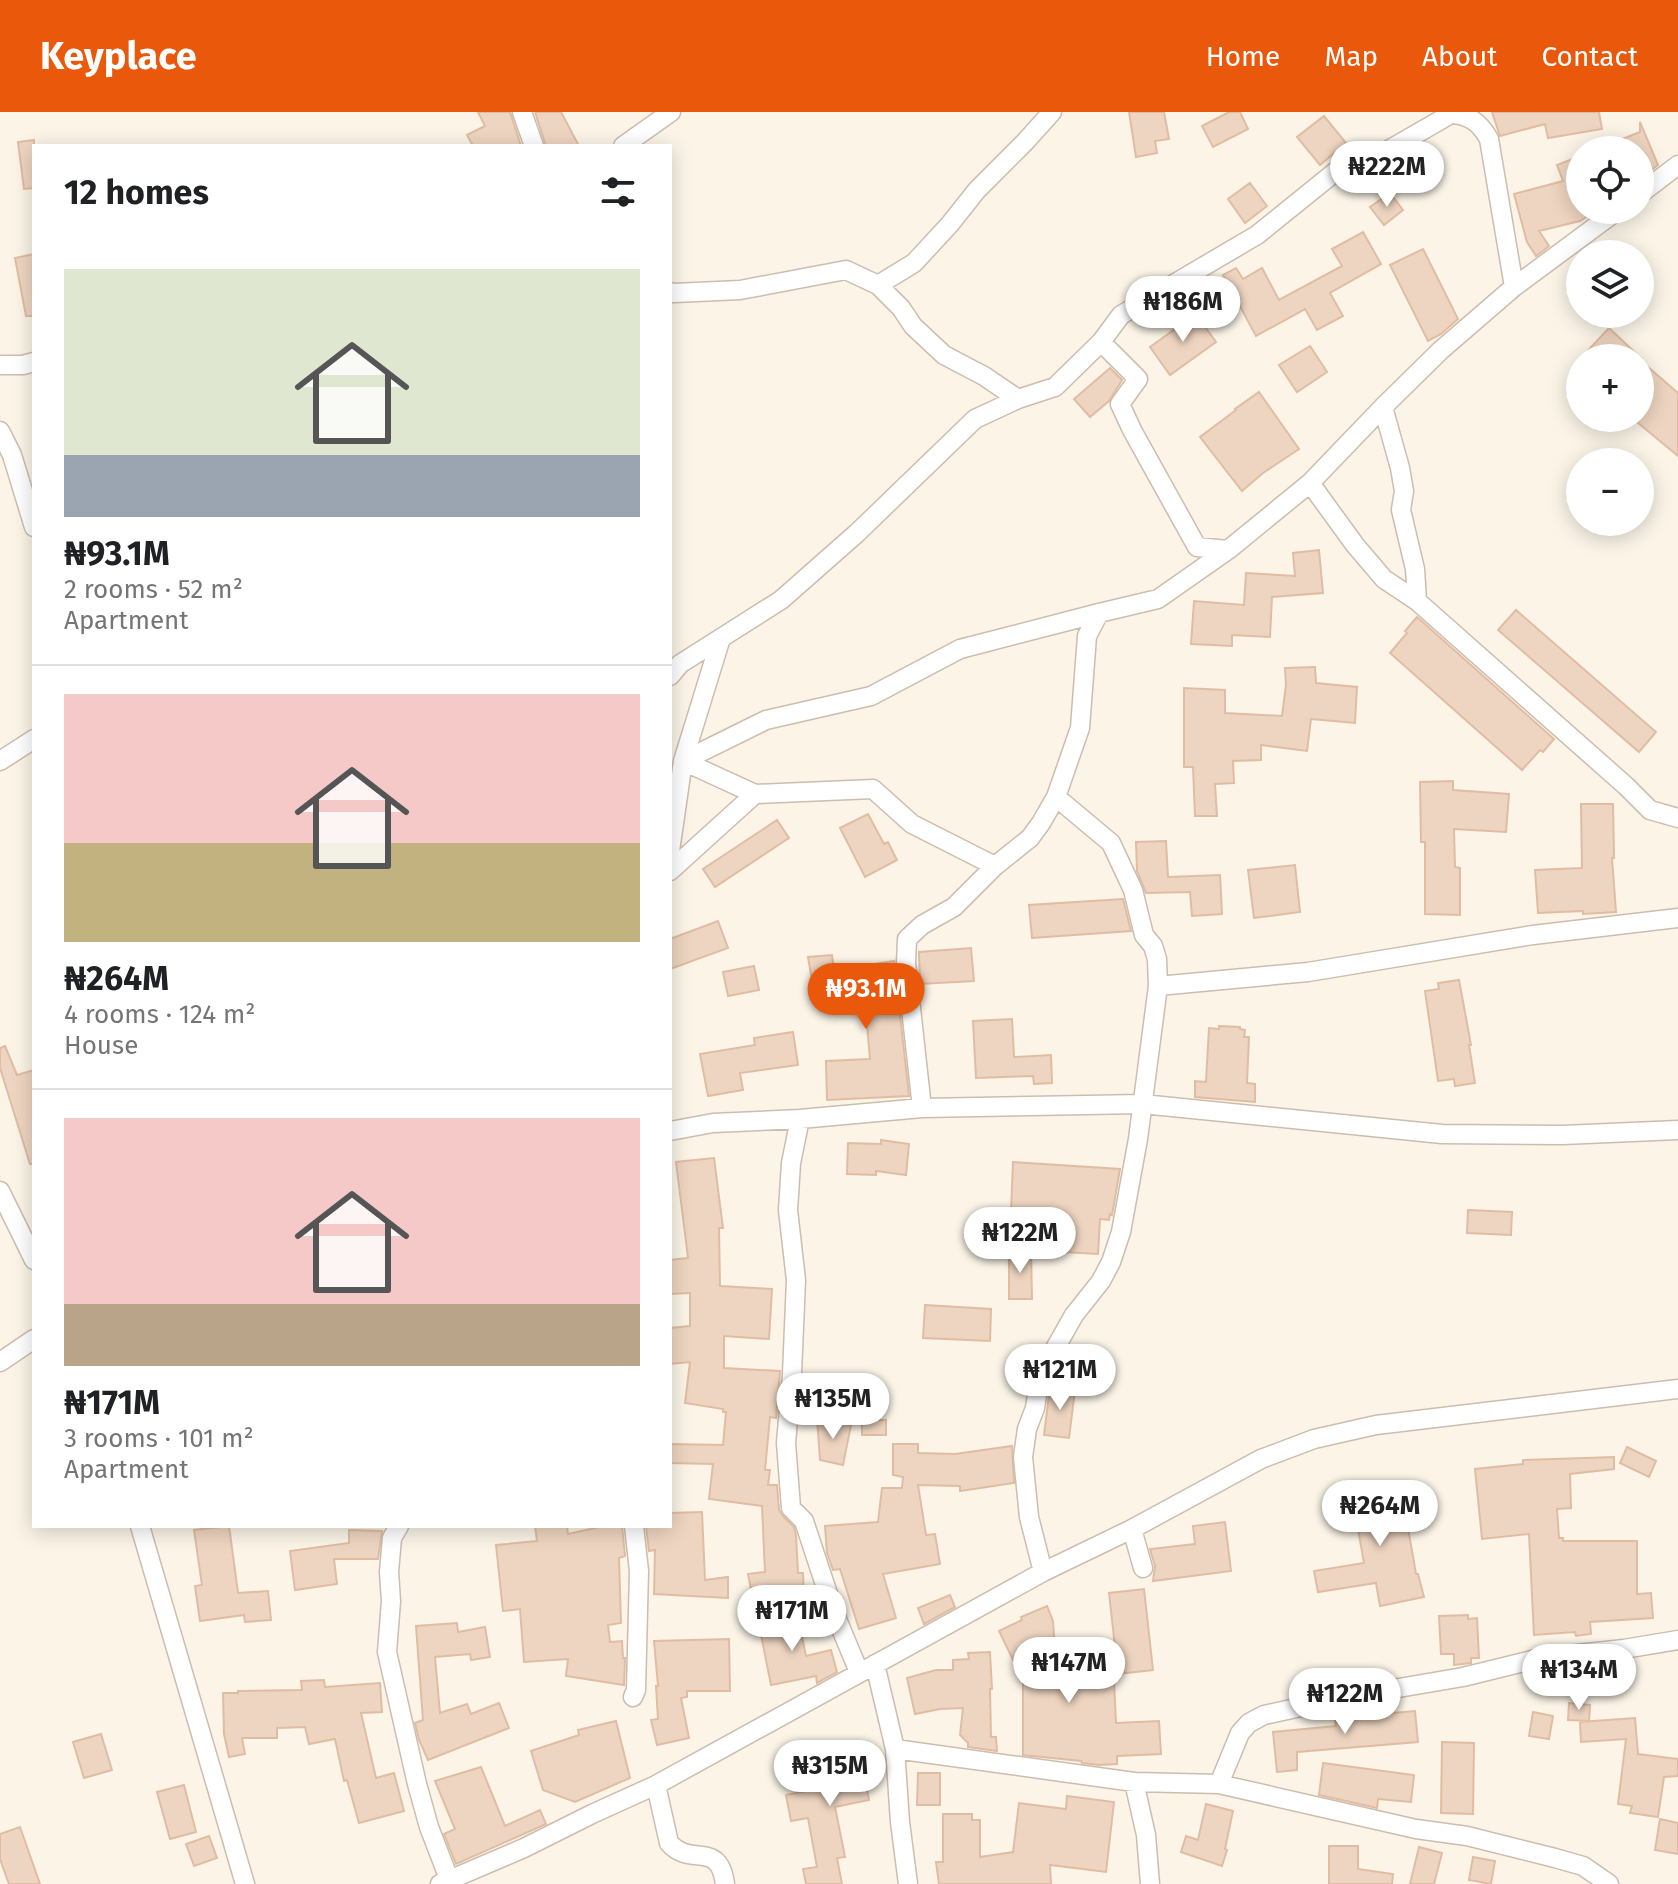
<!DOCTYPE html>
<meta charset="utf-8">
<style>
:root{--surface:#fff;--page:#f2f2f2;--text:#202124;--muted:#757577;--line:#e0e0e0;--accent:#ea580c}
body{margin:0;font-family:"Fira Sans",sans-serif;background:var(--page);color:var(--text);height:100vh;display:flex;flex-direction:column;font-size:30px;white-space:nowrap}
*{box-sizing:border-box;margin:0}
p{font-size:26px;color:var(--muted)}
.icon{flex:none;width:44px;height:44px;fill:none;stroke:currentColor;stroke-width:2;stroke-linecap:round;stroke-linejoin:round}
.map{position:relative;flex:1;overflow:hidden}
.panel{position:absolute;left:32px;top:32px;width:640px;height:1384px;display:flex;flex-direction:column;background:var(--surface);border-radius:0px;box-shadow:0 4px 20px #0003}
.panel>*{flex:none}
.fabs{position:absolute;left:1566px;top:24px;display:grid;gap:16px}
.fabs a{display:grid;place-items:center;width:88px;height:88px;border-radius:50%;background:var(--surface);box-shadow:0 4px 20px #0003;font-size:40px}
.price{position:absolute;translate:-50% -68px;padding:0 18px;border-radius:28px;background:#fff;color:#222;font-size:26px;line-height:52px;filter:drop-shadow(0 2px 4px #0008)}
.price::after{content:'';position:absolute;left:50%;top:48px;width:24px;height:18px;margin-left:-12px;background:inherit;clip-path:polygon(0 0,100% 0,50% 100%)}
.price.on{background:var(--accent);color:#fff}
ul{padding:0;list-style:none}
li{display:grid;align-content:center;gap:16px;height:424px;padding:0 32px}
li+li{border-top:2px solid var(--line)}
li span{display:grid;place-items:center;height:248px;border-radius:0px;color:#555}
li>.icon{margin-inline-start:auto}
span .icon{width:144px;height:144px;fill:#fffc;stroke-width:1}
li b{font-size:34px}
h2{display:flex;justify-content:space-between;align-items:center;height:96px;padding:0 32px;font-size:34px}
header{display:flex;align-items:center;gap:48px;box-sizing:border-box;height:112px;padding:0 40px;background:var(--accent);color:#fff}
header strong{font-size:38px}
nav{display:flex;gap:44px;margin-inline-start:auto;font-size:28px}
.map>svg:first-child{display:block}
</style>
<header>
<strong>Keyplace</strong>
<nav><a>Home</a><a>Map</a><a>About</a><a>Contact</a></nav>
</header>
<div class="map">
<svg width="1678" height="1772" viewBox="0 0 1678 1772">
<rect width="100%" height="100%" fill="#fbf4e7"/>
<path fill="#eed5c1" stroke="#e0bda2" stroke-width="2" d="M478,0H510L521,34H473L467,23L485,14Z
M535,0H561L579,34H546Z
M1129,0H1164L1169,27L1155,29L1157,41L1136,45Z
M1229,0H1240L1248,17L1213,35L1202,14Z
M1492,0H1599L1602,17L1548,26L1545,12L1500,24Z
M1324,4L1346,31L1320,53L1297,25Z
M1640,10L1658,53L1640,66V38L1597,37L1640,20Z
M34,28V76L24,77L18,30Z
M1580,44V98H1597L1580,109L1539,119L1549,134L1536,144L1527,130L1514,82L1563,69L1557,53Z
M1250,71L1267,94L1245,111L1228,87Z
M1390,81L1403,98L1384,113L1370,95Z
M1363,120L1381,152L1330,181L1343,204L1317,218L1305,197L1256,224L1223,163L1236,156L1243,167L1262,156L1279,188L1342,154L1332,137Z
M1423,137L1458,207L1441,222L1428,229L1390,153Z
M34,142V204H26L15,146Z
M1196,202L1216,230L1170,263L1150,235Z
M1609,216L1641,246H1581Z
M1310,234L1327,260L1297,280L1279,253Z
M1640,248L1678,281V344L1632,306H1640Z
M1110,256L1122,268L1109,289L1090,305L1074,287Z
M1259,280L1299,337L1263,361L1242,379L1200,325L1236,298L1235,297Z
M1319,438L1323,481L1272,485L1270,525L1232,523V534L1191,532L1194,489L1244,493L1246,461L1295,464L1293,441Z
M1516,498L1656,620L1639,640L1498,518Z
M1417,505L1554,627L1543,640L1540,638L1522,658L1390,541L1407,521L1405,519Z
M1315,555L1316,571L1357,575L1355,611L1311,607L1307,639L1261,633V648L1233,649L1234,671L1215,672L1217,704H1195L1193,655H1184V576L1225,578V601L1282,604L1286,573L1285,556Z
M1453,669V678L1509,682L1506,720L1454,717L1455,755L1460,756V803L1425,802V730H1421L1420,670Z
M1581,692H1613L1614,746H1612L1616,800L1583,802V799L1538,801L1535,758L1582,756Z
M868,702L884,732L888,730L897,748L865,765L840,716Z
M777,708L789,726L715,775L703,757Z
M1166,729L1168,765L1220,763L1222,802L1192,804L1190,780L1146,781L1137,759L1136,730Z
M1295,753L1300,800L1254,806L1248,758Z
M1123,787L1131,819L1032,826L1029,793Z
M718,809L728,836L670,857V827Z
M971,836L974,869L920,872L919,840Z
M832,843L834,857L836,858L894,849L909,984L827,988L826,949L870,947L864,879L815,886L808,845Z
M754,854L759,878L728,884L723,860Z
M1459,868L1471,933H1469L1475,971L1455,974L1454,967L1438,969L1425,879L1439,877L1438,871Z
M1012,907L1014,945L1051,943L1052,971L1034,972L1033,964L976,966L973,909Z
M1219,914L1240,915V917L1245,918L1244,925H1249L1247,971L1255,972V990L1195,985V969L1206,970L1209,916L1219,917Z
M793,920L798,953L740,961L743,978L708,984L700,942L755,933L754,926Z
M5,934L17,963L34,958V1052H30L0,956V936Z
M881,1028L909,1032L906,1063L876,1059V1063L847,1062L848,1031L881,1032Z
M714,1046L723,1116H719L720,1174L772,1177L769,1227L724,1224V1256L780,1259L776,1306L770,1305L765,1358H770L768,1373H777L779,1398L783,1404L794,1415L796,1423L798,1461H803L804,1488L794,1489L753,1487L748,1462L765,1460L762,1394L709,1387L713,1352L670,1351V1332L723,1333L726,1300H723V1297L685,1291L690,1250L670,1252V1216L690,1214V1181L670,1182V1148L688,1146L676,1050Z
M1013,1050L1120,1057L1112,1103L1110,1102L1109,1108L1100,1107L1098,1142L1046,1139L1048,1102L1011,1100Z
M1468,1098L1512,1100L1511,1123L1467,1121Z
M1009,1138H1031L1032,1187H1009Z
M925,1193L991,1197L990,1229L923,1226Z
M1050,1275L1075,1278L1069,1326L1044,1323Z
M817,1306L851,1313L843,1353L820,1348Z
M862,1308H886V1323H862Z
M893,1332H918V1341L955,1342L1012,1334L1014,1371L960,1379V1374L918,1373L926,1423L935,1422L940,1452L883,1462L896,1506L859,1517L840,1457L833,1458L827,1441L825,1414L878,1410L882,1376H902L903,1365L893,1363Z
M1627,1335L1656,1349L1649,1365L1620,1351Z
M1614,1345V1357L1570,1362L1571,1396L1557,1397L1559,1426H1563V1429H1637V1482L1651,1481L1653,1506L1590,1510L1591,1522L1576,1524L1575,1520L1534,1523L1529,1422L1482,1427L1475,1357L1523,1352V1348Z
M1393,1371L1394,1376L1409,1373L1415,1409L1407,1410L1416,1462H1418L1424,1485L1380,1494L1376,1471L1318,1480L1314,1459L1364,1451L1356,1406H1351L1348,1386L1378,1381L1376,1373Z
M702,1400L705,1468L728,1465V1486L654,1482L655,1438L649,1439L646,1414H670V1401Z
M1225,1410L1231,1459L1153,1469L1155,1454L1150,1437L1195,1432L1193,1414Z
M229,1414L238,1481L268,1479L271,1508L245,1510L244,1503L200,1509L195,1474L202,1473L194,1418Z
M535,1414H567L568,1422L604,1414H622L625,1444L619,1446L621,1511L608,1513L610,1530L622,1529L623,1546H625L624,1573L566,1564L568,1547L524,1550L520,1497L503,1499L496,1433L537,1429Z
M349,1418L382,1419L378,1447H334L337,1472L295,1478L290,1439L349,1431Z
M1144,1477L1153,1558L1118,1562L1109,1481Z
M950,1483L955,1495L924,1512L918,1496Z
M1047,1494L1053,1509L1057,1572L1114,1570L1116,1611L1159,1609L1161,1642L1117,1644V1652L1099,1653L1082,1651L1081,1649L1023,1643V1560H1019L999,1519L1022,1508L1021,1505Z
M1468,1503V1507L1477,1506L1479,1546H1471V1551L1454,1553V1542H1441L1439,1504Z
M798,1505L806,1544L831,1538L837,1560L817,1571L816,1564L771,1573L758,1508Z
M457,1511L458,1520L485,1515L490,1545L471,1548L470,1542L435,1545L440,1601L467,1592L471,1602L499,1591L509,1616L428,1648L419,1628L415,1611L423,1608L416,1514Z
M729,1527L730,1579H687V1585L681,1586L689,1626L657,1633L651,1608L658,1607L656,1574H658L654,1529Z
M990,1540L992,1577H990L991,1625H996L997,1639L968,1635V1631L960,1623L963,1596L940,1597L915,1602L907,1566L936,1558H953V1548L969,1547L968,1541Z
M324,1568L325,1575L380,1571L382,1600L361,1601L376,1666L394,1661L404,1699L359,1711L347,1668L344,1669L335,1627L309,1632L305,1615L277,1616V1626H242L245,1642L229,1645L224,1622L223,1581H238V1579L302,1578L301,1569Z
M1569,1591L1590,1593L1589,1609L1568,1608Z
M1415,1599L1418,1630L1297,1640V1658L1277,1660L1273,1620L1336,1614L1335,1606Z
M1533,1600L1553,1604L1549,1627L1529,1624Z
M1635,1606L1638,1642L1678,1647V1664L1664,1665L1658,1705L1630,1701L1632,1694L1618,1692L1626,1627L1581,1630L1580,1610Z
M616,1609L630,1666L575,1690L543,1678L531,1639L579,1623L578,1618Z
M101,1622L112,1658L84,1666L73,1630Z
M1442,1630L1474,1631L1473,1702L1441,1701Z
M824,1634L827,1648L853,1643L854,1648L877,1644L881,1663L865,1666L869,1688L835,1695L845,1745L837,1746L842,1772H806L803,1757L817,1755L808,1706L791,1709L786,1683L816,1677L807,1638Z
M1323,1651L1414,1663L1411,1690L1378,1687L1377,1696L1319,1683Z
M481,1655L505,1714L540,1698L546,1712L456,1752L444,1722L455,1717L435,1669Z
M918,1661H940V1693H917Z
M184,1673L196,1720L170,1727L157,1680Z
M1067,1684L1114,1690L1106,1760L1050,1753L1051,1772H939L936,1750H943V1702H972V1708H980V1745L1013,1740L1019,1691L1066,1697Z
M1206,1692L1233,1699L1225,1737L1227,1738L1222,1754L1181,1740L1186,1724L1198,1728Z
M1660,1707L1678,1711V1742L1655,1738Z
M20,1715L40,1772H9L0,1747V1722Z
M209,1724L217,1746L194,1754L186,1732Z
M1329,1734H1358V1757L1393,1762L1392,1772H1329Z
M1419,1735L1442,1741L1434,1772H1410Z
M1473,1745L1495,1749L1491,1772L1469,1768Z"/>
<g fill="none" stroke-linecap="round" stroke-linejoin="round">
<defs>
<path id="street" d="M522,0L534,34
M623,34L671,0
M1640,82L1678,53
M878,173L914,151L950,112L977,78L1025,30L1052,0
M670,180L674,181L740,178L846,158L878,173L901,196L913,214L944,243L984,264L1018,287L1055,275L1101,230L1121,203L1257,123L1340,56L1371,48L1451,2C1470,3 1480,11 1489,27L1514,175
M1101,230L1138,267L1120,292L1132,318L1197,435L1228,438
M0,253H23L34,250
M1383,295L1400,356L1404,379L1401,398L1415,457L1417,489L1626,674L1650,698L1678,706
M0,319L12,343L34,415
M1310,371L1355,433L1384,467L1417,489
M670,564L680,552L781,488L857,421L975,307L1018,287
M0,649L34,627
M755,682L683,649L766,608L871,584L960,537L1099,501
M1056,685L1111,731L1133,778L1144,823L1153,834L1157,847L1158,874
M670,739L683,649L721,526
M670,759L755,682L873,677L912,712L995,754
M922,996L906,851L907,827L922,813L954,795L995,754L1030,726L1041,711L1056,685L1080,616L1087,524L1099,501L1158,487L1228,438L1310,371L1383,295L1441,238L1514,175L1618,98
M800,1007L791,1051L788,1098L796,1168L792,1262L786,1331L791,1396L804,1409L834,1500L859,1560
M670,1019L713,1011L800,1007L922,996L1142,992L1442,1022L1563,1023L1678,1018
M0,1079L34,1148
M0,1250L34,1227
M140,1414L245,1772
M399,1414L392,1426L389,1460L391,1489L387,1540L417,1672L429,1715L449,1767
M1132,1417L1143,1456
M1043,1460L1029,1405L1023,1345L1027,1317L1035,1296L1039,1271L1052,1242L1074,1203L1101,1169L1111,1150L1121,1120L1138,1027L1158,874L1308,860L1533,823L1678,806
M875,1552L895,1637L900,1710L908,1772
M633,1585L636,1578L639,1459L634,1414
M895,1637L1134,1670L1219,1672L1416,1717L1467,1724L1555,1746L1583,1754L1609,1772
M1134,1670L1146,1723L1150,1772
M1219,1672L1240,1621L1249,1611L1264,1603L1346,1585L1463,1565L1540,1546L1624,1537L1678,1528
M656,1673L669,1731C691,1756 719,1727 725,1772
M440,1772L524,1736L592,1702L656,1673L1043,1460L1132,1417L1261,1347L1314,1327L1376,1313L1678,1277"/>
</defs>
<use href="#street" stroke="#ccbdae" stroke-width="21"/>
<use href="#street" stroke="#fff" stroke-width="18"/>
</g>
</svg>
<div class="fabs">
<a><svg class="icon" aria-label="locate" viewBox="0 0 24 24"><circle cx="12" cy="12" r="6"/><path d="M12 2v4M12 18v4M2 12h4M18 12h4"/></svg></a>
<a><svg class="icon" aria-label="layers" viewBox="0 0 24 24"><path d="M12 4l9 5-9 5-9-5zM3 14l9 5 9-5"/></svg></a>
<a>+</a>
<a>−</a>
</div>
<b class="price" style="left:1387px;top:97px">₦222M</b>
<b class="price" style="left:1183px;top:232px">₦186M</b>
<b class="price on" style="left:866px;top:919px">₦93.1M</b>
<b class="price" style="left:1020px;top:1163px">₦122M</b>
<b class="price" style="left:1060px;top:1300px">₦121M</b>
<b class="price" style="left:833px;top:1329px">₦135M</b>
<b class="price" style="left:1380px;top:1436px">₦264M</b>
<b class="price" style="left:792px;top:1541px">₦171M</b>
<b class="price" style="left:1069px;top:1593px">₦147M</b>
<b class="price" style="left:1579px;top:1600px">₦134M</b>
<b class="price" style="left:1345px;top:1624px">₦122M</b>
<b class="price" style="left:830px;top:1696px">₦315M</b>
<section class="panel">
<h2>12 homes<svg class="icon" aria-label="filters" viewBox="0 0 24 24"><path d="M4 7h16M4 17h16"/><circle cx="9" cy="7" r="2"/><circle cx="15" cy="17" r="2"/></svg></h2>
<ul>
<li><span style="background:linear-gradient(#dfe7d0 75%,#9aa5b1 0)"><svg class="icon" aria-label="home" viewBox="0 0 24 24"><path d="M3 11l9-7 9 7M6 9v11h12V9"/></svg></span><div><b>₦93.1M</b><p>2 rooms · 52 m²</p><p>Apartment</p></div></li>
<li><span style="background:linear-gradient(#f6c9c9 60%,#c2b280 0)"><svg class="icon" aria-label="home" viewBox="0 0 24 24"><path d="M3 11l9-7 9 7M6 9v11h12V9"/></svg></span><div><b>₦264M</b><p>4 rooms · 124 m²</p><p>House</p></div></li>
<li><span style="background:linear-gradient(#f6c9c9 75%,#b9a48a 0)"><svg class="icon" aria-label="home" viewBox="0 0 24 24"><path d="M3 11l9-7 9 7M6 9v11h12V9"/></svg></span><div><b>₦171M</b><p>3 rooms · 101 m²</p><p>Apartment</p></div></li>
</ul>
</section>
</div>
